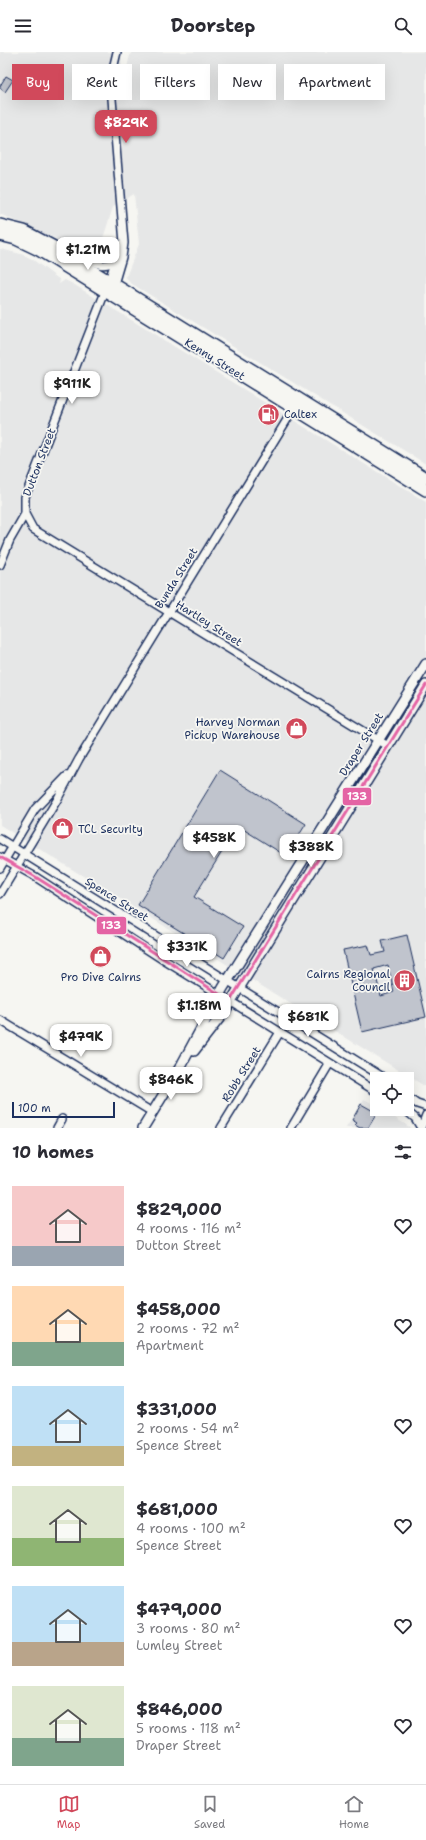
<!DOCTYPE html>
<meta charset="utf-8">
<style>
:root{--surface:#fff;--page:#f7f7f7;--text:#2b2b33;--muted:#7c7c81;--line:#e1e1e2;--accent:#d1495b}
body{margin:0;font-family:"Shantell Sans",sans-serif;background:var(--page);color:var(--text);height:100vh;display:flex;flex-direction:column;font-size:15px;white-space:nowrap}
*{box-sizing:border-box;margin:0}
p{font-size:13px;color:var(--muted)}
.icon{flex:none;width:22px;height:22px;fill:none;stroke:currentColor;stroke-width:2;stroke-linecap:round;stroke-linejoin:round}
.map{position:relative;height:1076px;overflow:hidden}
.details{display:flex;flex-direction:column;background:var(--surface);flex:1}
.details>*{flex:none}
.hud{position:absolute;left:12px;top:12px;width:402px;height:36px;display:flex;gap:8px}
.buttons{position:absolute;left:370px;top:1020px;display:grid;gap:8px}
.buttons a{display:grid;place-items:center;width:44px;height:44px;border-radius:0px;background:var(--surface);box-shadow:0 4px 16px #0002;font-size:20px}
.scale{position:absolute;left:12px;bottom:10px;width:103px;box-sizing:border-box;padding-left:4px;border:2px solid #1b2f5e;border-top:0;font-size:11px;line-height:14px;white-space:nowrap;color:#1b2f5e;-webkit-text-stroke:3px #f6f6f2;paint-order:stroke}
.price{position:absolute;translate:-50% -34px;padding:0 9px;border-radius:8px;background:#fff;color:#222;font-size:13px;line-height:26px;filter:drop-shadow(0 1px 2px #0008)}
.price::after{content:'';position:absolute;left:50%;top:24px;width:12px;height:9px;margin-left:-6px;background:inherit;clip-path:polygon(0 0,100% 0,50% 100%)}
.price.current{background:var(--accent);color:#fff}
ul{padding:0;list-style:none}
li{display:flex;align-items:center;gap:12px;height:100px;padding:0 12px}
li span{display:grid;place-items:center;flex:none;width:112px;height:80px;border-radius:0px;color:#555}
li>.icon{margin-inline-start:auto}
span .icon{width:48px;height:48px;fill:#fffc;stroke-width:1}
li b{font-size:17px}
h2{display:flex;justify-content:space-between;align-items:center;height:48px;padding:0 12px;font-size:17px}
.pill{padding:0 14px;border-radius:0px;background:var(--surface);box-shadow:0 4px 16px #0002;font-size:14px;line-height:36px}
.pill.current{background:var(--accent);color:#fff}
header{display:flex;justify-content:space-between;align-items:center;height:52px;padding:0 12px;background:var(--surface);font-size:18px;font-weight:700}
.tabs{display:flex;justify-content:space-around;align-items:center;height:56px;border-top:1px solid var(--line);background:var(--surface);font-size:11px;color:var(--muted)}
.tabs a{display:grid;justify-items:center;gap:2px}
.tabs .current{color:var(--accent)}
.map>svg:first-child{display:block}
</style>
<header><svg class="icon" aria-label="menu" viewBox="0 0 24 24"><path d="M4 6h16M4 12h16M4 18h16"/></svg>Doorstep<svg class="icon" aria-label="search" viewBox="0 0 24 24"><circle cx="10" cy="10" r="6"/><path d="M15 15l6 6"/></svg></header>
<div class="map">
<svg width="426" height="1076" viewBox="0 0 426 1076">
<rect width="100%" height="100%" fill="#f6f6f2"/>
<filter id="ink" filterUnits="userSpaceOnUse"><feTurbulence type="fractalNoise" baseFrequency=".025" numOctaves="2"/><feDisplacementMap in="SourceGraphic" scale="8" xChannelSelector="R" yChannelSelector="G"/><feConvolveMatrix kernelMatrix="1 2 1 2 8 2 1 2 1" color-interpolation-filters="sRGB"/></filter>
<g filter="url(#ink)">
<path fill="#e6e7e7" d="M0,0H121L123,33L130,3L133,0H426V412L129,230L126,225L139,192L134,142L113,155L97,205L0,162Z
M0,197L21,202L32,207L60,228L59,232L65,228L73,232L426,450V1035L0,773Z
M364,1047L377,1054V1057H381L411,1076H346Z"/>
<path fill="#c0c4cd" stroke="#1b2f5e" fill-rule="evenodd" d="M6,24L13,28L5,40L0,36V34Z
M220,718L306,772L286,804L238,774L194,845L243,875L224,906L138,853Z
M407,883L426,965L362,980L343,898L368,893L371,903L385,900L382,889ZM388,913L394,940L381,944L374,917Z
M361,1052L377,1061L368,1076H360L355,1073L357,1071L352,1068Z"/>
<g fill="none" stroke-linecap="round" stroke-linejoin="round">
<defs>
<path id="minor" d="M58,195C62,196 67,196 71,198C84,203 103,223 116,206
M109,228L121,192
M114,232L122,205L124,191L112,47V21L117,0
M25,462L33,477L388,694
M0,513L10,488L25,462V445L105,240
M0,787L386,1027
M0,805L34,824L162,907L377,1040
M0,816L35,757L67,724
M0,842L57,748L79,707L296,353
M0,968L152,1060
M407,1045L417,1052L426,1055
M404,1057L415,1066L421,1076
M57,1076L62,1067
M221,1076L280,980
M291,1076L330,1011
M421,1076L426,1063"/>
<path id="major" d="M194,999L225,959L426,633
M143,1076L182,1012L223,936L426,612"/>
<path id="highway" d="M0,173L24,179L54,195L426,426
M0,183L16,187L39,198L426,438"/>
</defs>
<use href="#minor" stroke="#1b2f5e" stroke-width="10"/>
<use href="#major" stroke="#1b2f5e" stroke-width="12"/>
<use href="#highway" stroke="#1b2f5e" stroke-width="14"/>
<use href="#minor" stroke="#f6f6f2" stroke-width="7"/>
<use href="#major" stroke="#f6f6f2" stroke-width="9"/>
<use href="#highway" stroke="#f6f6f2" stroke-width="11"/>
<defs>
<path id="bus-1" d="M0,805L34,824L230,949L426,633"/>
</defs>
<use href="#bus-1" stroke="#f6f6f2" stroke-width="6"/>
<use href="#bus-1" stroke="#e463a4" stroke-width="3"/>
</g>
</g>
<defs>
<symbol id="fuel-disc" viewBox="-11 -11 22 22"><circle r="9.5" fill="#d1495b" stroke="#f6f6f2"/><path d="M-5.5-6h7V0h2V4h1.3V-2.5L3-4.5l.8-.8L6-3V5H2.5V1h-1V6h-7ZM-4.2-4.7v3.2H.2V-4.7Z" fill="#fff"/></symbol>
<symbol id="shop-disc" viewBox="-11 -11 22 22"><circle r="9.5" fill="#d1495b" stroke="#f6f6f2"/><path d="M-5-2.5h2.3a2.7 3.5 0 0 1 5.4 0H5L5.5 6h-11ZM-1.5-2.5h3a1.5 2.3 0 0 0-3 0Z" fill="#fff"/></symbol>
<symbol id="building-disc" viewBox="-11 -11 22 22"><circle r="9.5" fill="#d1495b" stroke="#f6f6f2"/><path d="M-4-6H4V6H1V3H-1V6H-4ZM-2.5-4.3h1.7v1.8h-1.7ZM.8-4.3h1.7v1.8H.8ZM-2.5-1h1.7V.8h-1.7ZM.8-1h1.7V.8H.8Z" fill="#fff"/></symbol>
</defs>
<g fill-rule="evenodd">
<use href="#fuel-disc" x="256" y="350" width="25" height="25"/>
<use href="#shop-disc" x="284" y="664" width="25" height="25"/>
<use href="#shop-disc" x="50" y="764" width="25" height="25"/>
<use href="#shop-disc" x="88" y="892" width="25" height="25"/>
<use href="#building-disc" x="392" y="916" width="25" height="25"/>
</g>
<g text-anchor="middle" stroke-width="3.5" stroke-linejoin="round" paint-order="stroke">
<g font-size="11" fill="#1b2f5e" stroke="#f6f6f2">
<text transform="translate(215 307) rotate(32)" y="4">Kenny Street</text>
<text transform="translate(39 410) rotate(-69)" y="4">Dutton Street</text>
<text transform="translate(176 526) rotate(-58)" y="4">Bunda Street</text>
<text transform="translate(209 571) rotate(32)" y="4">Hartley Street</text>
<text transform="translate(361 692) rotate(-58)" y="4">Draper Street</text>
<text transform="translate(117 847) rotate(32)" y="4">Spence Street</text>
<text transform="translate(241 1022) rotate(-58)" y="4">Robb Street</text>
</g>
<g font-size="11" fill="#1b2f5e" stroke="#f6f6f2" text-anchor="start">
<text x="284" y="366">Caltex</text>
<text x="280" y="674" text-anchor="end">Harvey Norman<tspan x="280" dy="13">Pickup Warehouse</tspan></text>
<text x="78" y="781">TCL Security</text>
<text x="390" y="926" text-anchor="end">Cairns Regional<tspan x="390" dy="13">Council</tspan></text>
<text x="101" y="929" text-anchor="middle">Pro Dive Cairns</text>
</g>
</g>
<g stroke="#f6f6f2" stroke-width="1.5">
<rect x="342" y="735" width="30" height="19" rx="4" fill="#e463a4"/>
<rect x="96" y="864" width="31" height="19" rx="4" fill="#e463a4"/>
</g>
<g font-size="11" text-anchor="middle" font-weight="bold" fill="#fff">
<text x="357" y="748">133</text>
<text x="111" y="877">133</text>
</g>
</svg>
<div class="buttons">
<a><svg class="icon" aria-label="locate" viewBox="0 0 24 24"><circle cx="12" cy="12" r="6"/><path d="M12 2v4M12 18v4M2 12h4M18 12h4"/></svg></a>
</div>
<div class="scale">100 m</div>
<b class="price current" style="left:126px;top:92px">$829K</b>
<b class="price" style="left:88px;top:219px">$1.21M</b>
<b class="price" style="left:72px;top:353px">$911K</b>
<b class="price" style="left:214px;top:807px">$458K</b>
<b class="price" style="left:311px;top:816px">$388K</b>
<b class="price" style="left:187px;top:916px">$331K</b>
<b class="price" style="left:199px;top:975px">$1.18M</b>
<b class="price" style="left:308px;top:986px">$681K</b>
<b class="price" style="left:81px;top:1006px">$479K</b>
<b class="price" style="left:171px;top:1049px">$846K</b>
<div class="hud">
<a class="pill current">Buy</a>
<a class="pill">Rent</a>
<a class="pill">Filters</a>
<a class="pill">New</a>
<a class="pill">Apartment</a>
</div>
</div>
<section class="details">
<h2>10 homes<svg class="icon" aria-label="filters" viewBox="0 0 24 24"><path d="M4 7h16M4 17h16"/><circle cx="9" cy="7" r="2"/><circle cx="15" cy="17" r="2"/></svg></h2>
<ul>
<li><span style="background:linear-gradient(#f6c9c9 75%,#9aa5b1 0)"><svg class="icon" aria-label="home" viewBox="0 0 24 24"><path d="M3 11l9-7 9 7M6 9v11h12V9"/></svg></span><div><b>$829,000</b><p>4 rooms · 116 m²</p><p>Dutton Street</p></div><svg class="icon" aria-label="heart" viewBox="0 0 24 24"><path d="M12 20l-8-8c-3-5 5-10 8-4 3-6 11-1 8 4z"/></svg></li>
<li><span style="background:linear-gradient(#ffd9b3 70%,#7fa58c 0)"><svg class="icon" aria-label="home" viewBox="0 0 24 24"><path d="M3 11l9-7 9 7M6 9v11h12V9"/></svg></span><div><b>$458,000</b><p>2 rooms · 72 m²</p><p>Apartment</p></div><svg class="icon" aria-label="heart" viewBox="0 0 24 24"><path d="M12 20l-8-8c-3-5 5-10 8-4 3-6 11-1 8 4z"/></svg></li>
<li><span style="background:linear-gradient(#bfe0f5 75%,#c2b280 0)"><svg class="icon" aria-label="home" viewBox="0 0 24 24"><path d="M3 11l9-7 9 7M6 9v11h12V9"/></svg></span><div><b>$331,000</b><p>2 rooms · 54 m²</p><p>Spence Street</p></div><svg class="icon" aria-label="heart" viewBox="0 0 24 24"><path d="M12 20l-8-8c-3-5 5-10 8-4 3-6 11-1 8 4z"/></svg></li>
<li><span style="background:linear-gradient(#dfe7d0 65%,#8fb573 0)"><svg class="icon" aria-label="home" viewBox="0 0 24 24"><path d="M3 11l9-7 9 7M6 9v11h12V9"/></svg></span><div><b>$681,000</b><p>4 rooms · 100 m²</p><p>Spence Street</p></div><svg class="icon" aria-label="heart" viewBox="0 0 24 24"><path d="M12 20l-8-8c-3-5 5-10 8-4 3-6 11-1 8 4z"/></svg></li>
<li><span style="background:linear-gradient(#bfe0f5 70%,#b9a48a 0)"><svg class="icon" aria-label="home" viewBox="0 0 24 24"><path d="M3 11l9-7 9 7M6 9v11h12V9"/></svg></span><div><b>$479,000</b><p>3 rooms · 80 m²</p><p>Lumley Street</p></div><svg class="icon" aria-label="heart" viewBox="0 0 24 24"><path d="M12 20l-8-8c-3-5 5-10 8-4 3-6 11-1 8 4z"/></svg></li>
<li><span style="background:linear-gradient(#dfe7d0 65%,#7fa58c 0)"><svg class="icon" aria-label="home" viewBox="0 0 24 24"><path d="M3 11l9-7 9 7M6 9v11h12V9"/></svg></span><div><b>$846,000</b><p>5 rooms · 118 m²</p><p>Draper Street</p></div><svg class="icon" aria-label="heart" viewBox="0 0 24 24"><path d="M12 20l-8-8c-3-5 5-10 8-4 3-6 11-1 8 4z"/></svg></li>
</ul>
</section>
<nav class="tabs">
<a class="current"><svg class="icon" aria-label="map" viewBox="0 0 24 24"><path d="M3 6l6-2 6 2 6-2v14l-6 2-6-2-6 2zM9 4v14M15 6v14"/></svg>Map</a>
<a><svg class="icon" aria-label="saved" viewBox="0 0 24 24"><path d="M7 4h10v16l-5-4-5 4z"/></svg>Saved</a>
<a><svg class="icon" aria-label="home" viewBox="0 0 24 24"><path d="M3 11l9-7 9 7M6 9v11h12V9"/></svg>Home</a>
</nav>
